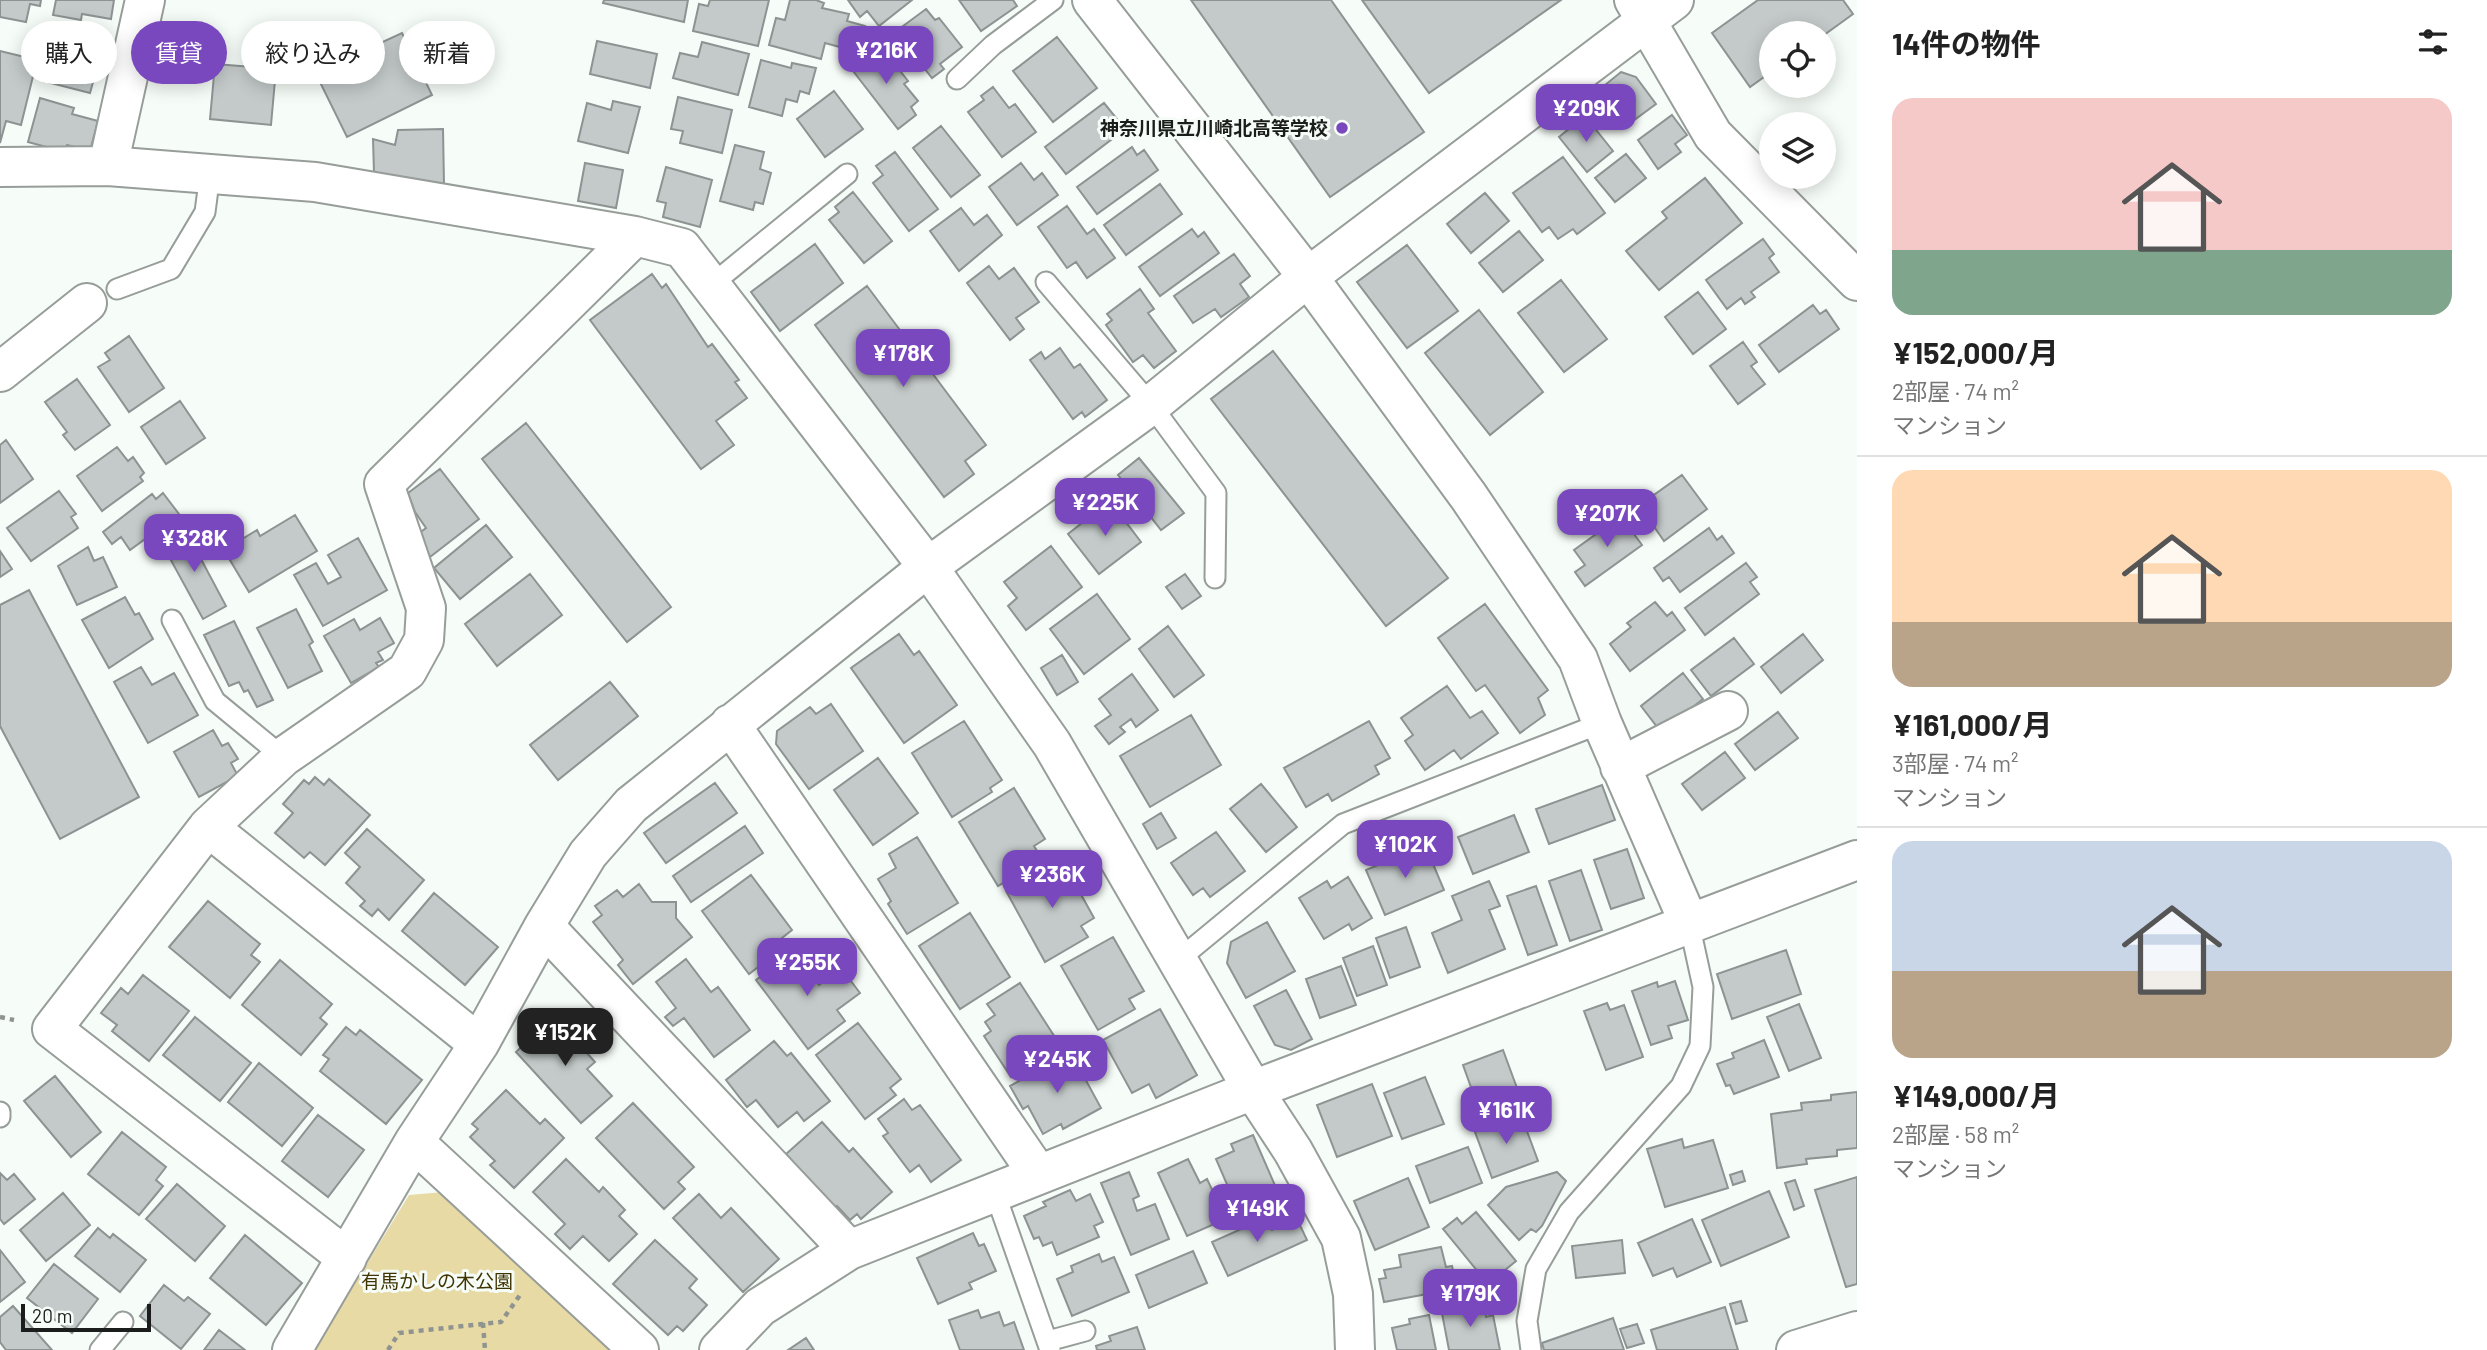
<!DOCTYPE html>
<html lang="ja">
<meta charset="utf-8">
<style>
:root{--surface:#fff;--page:#f6f6f6;--text:#222;--muted:#767676;--line:#e0e0e0;--accent:#7947be}
body{margin:0;font-family:Barlow,"Noto Sans JP",sans-serif;background:var(--page);color:var(--text);height:100vh;display:flex;flex-direction:column;font-size:26px;white-space:nowrap}
*{box-sizing:border-box;margin:0}
p{font-size:23px;color:var(--muted)}
.icon{flex:none;width:38px;height:38px;fill:none;stroke:currentColor;stroke-width:2;stroke-linecap:round;stroke-linejoin:round}
.map{position:relative;flex:1;overflow:hidden}
.panel{display:flex;flex-direction:column;background:var(--surface);width:630px}
.panel>*{flex:none}
.guide{position:absolute;left:21px;top:21px;width:665px;height:63px;display:flex;gap:14px}
.buttons{position:absolute;left:1759px;top:21px;display:grid;gap:14px}
.buttons a{display:grid;place-items:center;width:77px;height:77px;border-radius:50%;background:var(--surface);box-shadow:0 4px 18px #0003;font-size:35px}
.scale{position:absolute;left:21px;bottom:18px;width:130px;box-sizing:border-box;padding-left:7px;border:4px solid #1b1d1c;border-top:0;font-size:19px;line-height:24px;white-space:nowrap;color:#1b1d1c;-webkit-text-stroke:5px #f6fcf7;paint-order:stroke}
.price{position:absolute;translate:-50% -60px;padding:0 16px;border-radius:14px;background:var(--accent);color:#fff;font-size:23px;line-height:46px;filter:drop-shadow(0 2px 4px #0008)}
.price::after{content:'';position:absolute;left:50%;top:42px;width:21px;height:16px;margin-left:-10px;background:inherit;clip-path:polygon(0 0,100% 0,50% 100%)}
.price.on{background:#222;color:#fff}
ul{padding:0;list-style:none}
li{display:grid;align-content:center;gap:14px;height:371px;padding:0 35px}
li+li{border-top:2px solid var(--line)}
li span{display:grid;place-items:center;height:217px;border-radius:21px;color:#555}
li>.icon{margin-inline-start:auto}
span .icon{width:126px;height:126px;fill:#fffc;stroke-width:1}
li b{font-size:30px}
h2{display:flex;justify-content:space-between;align-items:center;height:84px;padding:0 35px;font-size:30px}
.pill{padding:0 24px;border-radius:32px;background:var(--surface);box-shadow:0 4px 18px #0003;font-size:24px;line-height:63px}
.pill.on{background:var(--accent);color:#fff}
main{display:flex;flex:1;min-height:0}
.map>svg:first-child{display:block}
</style>
<main>
<div class="map">
<svg width="1857" height="1350" viewBox="0 0 1857 1350">
<rect width="100%" height="100%" fill="#f6fcf7"/>
<path fill="#e7daa5" d="M444,1192L616,1350H314L409,1195Z"/>
<path fill="#c3cac9" stroke="#8c9392" stroke-width="2" d="M0,0H41L40,6L30,4L26,22L0,17Z
M56,0H114L111,19L82,14L81,20L53,15Z
M604,0H688L684,22L603,3Z
M710,0H769L758,46L693,31L699,4L708,6Z
M790,0H816L824,3L822,8L849,14L847,21L865,26L858,52L825,43L821,59L769,45L776,18L785,20Z
M848,0H912L879,26L867,11L860,17Z
M959,0H1013L1017,6L981,31Z
M1191,0H1331L1424,132L1330,197Z
M1362,0H1561L1429,93Z
M1758,0H1843L1853,14L1824,35L1771,33V72L1750,87L1712,33Z
M926,9L935,20L939,18L962,47L940,64L944,69L932,78L924,68L919,71L891,35Z
M402,33L432,95L347,137L313,68L358,46L361,52Z
M1057,37L1097,88L1053,122L1013,71Z
M597,41L657,54L650,88L590,74Z
M702,42L749,54L738,95L673,78L680,53L698,57Z
M53,45L100,57L90,93L43,81Z
M880,45L908,81L904,84L918,101L911,107L916,115L898,129L850,67Z
M0,51L37,60L21,125L6,121L0,143Z
M761,60L791,68L792,63L816,68L809,94L800,91L797,102L786,99L782,116L749,107Z
M215,64L276,69L271,125L210,119Z
M1621,72L1636,77L1656,104L1626,126L1602,94L1605,85Z
M993,87L1009,108L1015,104L1036,132L1002,157L968,112L984,100L981,96Z
M834,91L863,129L825,157L797,119Z
M678,97L732,110L722,153L680,143L683,131L671,129Z
M40,98L74,108L72,114L98,121L90,151L67,145L65,152L28,142Z
M613,101L640,107L628,153L578,141L587,103L611,110Z
M1104,103L1117,119L1111,123L1120,133L1066,174L1045,147Z
M1672,115L1687,135L1675,144L1681,152L1658,169L1638,140Z
M1585,116L1613,151L1587,172L1559,137Z
M941,126L980,175L951,197L913,148Z
M443,129L444,184L374,173L373,139L395,145L398,130Z
M735,145L764,152L760,169L771,173L763,204L755,202L753,210L720,201Z
M1132,147L1137,155L1144,150L1158,170L1097,214L1077,187Z
M895,152L938,209L909,231L873,183L883,175L876,166Z
M1626,154L1646,178L1615,202L1595,178Z
M1563,157L1605,213L1577,234L1573,229L1558,239L1549,227L1542,232L1513,193Z
M585,163L623,170L616,208L578,201Z
M1021,163L1034,180L1042,173L1058,195L1017,225L989,187Z
M666,167L712,180L700,227L663,217L666,203L657,201Z
M1705,178L1742,223L1659,290L1626,251L1667,218L1662,212Z
M1160,184L1182,214L1126,255L1104,225Z
M853,192L892,241L864,263L829,220L839,212L835,207Z
M1485,193L1509,221L1471,253L1447,224Z
M1067,206L1087,234L1094,229L1115,258L1087,278L1076,262L1067,268L1038,227Z
M961,208L974,225L987,215L1002,235L959,271L930,231Z
M1192,229L1198,237L1204,232L1219,253L1160,296L1139,267Z
M1519,231L1543,260L1503,292L1479,263Z
M1763,239L1774,254L1769,258L1779,272L1751,292L1755,297L1745,304L1741,298L1727,309L1706,280Z
M815,244L843,283L780,331L751,292Z
M1407,245L1458,311L1407,348L1357,282Z
M1234,254L1250,276L1240,284L1249,297L1221,317L1215,309L1193,323L1174,296Z
M989,266L999,279L1014,268L1039,302L1016,318L1024,329L1010,340L967,283Z
M652,274L662,288L666,284L708,347L712,344L739,380L735,382L747,398L716,421L734,445L701,469L590,320Z
M1561,280L1607,339L1564,372L1518,313Z
M867,286L986,445L965,461L974,474L944,497L815,325Z
M1140,289L1154,309L1148,313L1176,351L1154,368L1143,355L1133,362L1106,325L1112,320L1107,314Z
M1698,292L1726,329L1693,354L1665,317Z
M1813,305L1820,314L1826,310L1839,329L1779,372L1759,345Z
M1479,310L1543,392L1490,435L1425,353Z
M129,336L164,388L129,412L98,367L110,360L105,353Z
M1743,342L1757,362L1751,366L1765,384L1738,404L1710,366Z
M1060,348L1074,368L1080,364L1107,400L1085,417L1082,412L1073,419L1030,360L1041,352L1045,359Z
M1273,351L1448,578L1386,626L1211,399Z
M77,379L110,425L75,450L63,435L67,432L45,402Z
M180,401L205,438L166,464L141,427Z
M526,423L671,607L627,642L482,459Z
M6,440L33,479L0,503V445Z
M117,447L128,461L133,457L144,473L140,477L143,481L102,511L77,476Z
M1139,458L1184,513L1161,530L1118,475Z
M440,469L479,519L430,557L418,534L426,528L415,512L408,493Z
M1682,475L1707,509L1664,541L1637,502L1646,496L1648,499Z
M59,491L76,514L71,517L78,528L31,561L7,528Z
M163,493L179,514L130,550L121,537L112,544L103,532L152,494L156,499Z
M1110,501L1141,542L1099,574L1068,534Z
M1627,512L1637,525L1631,530L1642,545L1585,586L1575,572L1585,565L1574,550Z
M295,515L317,551L249,592L224,550L257,530L260,536Z
M486,525L512,557L460,599L434,568Z
M1709,528L1717,540L1722,536L1734,553L1680,592L1669,577L1663,581L1654,568Z
M185,529L226,606L203,619L161,542Z
M358,538L387,590L323,626L294,575L316,563L328,584L341,577L328,555Z
M1051,546L1082,587L1026,630L1008,606L1017,598L1004,582Z
M88,547L94,561L103,557L117,587L77,605L58,566Z
M0,551L12,569L0,577Z
M1746,563L1757,577L1750,582L1759,594L1705,635L1685,608Z
M530,574L562,615L497,666L465,624Z
M1185,574L1201,596L1182,609L1166,587Z
M29,590L139,797L60,839L0,726V605Z
M1097,594L1130,639L1084,674L1050,629Z
M125,597L135,615L139,613L153,639L109,668L82,620Z
M1655,602L1667,616L1672,612L1685,630L1630,671L1610,644L1631,627L1627,623Z
M1485,604L1548,690L1538,698L1545,715L1520,733L1485,685L1476,691L1438,638Z
M296,609L313,642L309,645L322,671L288,688L257,628Z
M380,618L394,643L378,652L383,660L376,663L379,667L351,683L324,636L354,619L360,630Z
M234,621L273,700L257,707L248,690L244,692L239,682L229,686L204,635Z
M1168,626L1204,675L1174,697L1139,649Z
M899,634L914,655L919,651L957,705L904,743L851,668Z
M1803,634L1823,660L1781,693L1761,667Z
M1734,638L1754,664L1711,696L1691,670Z
M1062,655L1078,682L1057,695L1041,668Z
M141,667L152,685L174,673L198,715L148,743L114,682Z
M1683,673L1703,699L1661,732L1641,706Z
M1132,674L1158,710L1136,727L1131,719L1120,727L1125,732L1109,744L1095,726L1111,715L1099,699Z
M610,682L638,716L558,780L530,745Z
M1447,686L1470,718L1482,711L1498,733L1461,759L1454,750L1425,770L1405,741L1413,735L1401,718Z
M831,704L863,751L809,789L776,744L777,731L810,707L816,714Z
M1778,712L1798,738L1755,770L1735,744Z
M1191,715L1221,765L1150,807L1120,756Z
M964,721L1002,780L990,788L992,792L952,817L912,753Z
M1369,721L1390,758L1375,766L1379,774L1332,801L1328,794L1306,807L1284,768Z
M213,730L222,746L228,743L238,759L231,763L238,776L199,797L174,752Z
M1725,752L1745,778L1702,810L1682,784Z
M878,758L918,813L873,845L834,790Z
M315,777L324,785L329,779L370,815L325,865L310,852L304,858L275,833L293,813L283,804L304,780L309,784Z
M715,783L737,813L666,863L644,833Z
M1261,784L1297,827L1266,852L1230,809Z
M1602,785L1615,820L1549,844L1536,809Z
M1014,788L1045,839L1034,846L1042,859L998,886L959,822Z
M1161,813L1176,838L1157,849L1143,824Z
M1514,815L1529,852L1473,874L1458,837Z
M745,826L763,853L691,902L673,876Z
M367,829L424,880L389,920L378,909L372,916L360,906L365,901L346,883L360,867L345,853Z
M1216,832L1245,871L1210,897L1203,888L1193,895L1171,863Z
M917,837L958,903L907,934L888,904L891,901L878,879L896,868L889,854Z
M1425,845L1444,890L1385,915L1366,870Z
M1627,849L1644,898L1611,909L1594,860Z
M1062,860L1094,918L1081,926L1088,937L1045,962L1006,891Z
M1581,870L1602,930L1570,941L1549,881Z
M751,875L792,930L782,938L787,945L749,974L702,911Z
M1348,877L1372,918L1352,930L1349,924L1324,939L1299,898L1327,881L1331,888Z
M1489,881L1500,906L1489,910L1505,949L1448,973L1432,933L1462,920L1452,896Z
M639,884L652,902H676V918L692,937L633,984L618,965L623,960L593,922L602,915L595,906L617,890L623,897Z
M1536,886L1557,945L1528,955L1507,896Z
M434,893L498,947L465,985L402,931Z
M208,901L260,944L251,955L260,962L230,998L169,947Z
M970,913L1010,977L960,1009L919,946Z
M1267,922L1295,971L1246,998L1227,963L1231,942Z
M1406,927L1420,967L1390,978L1376,938Z
M1113,937L1144,991L1129,999L1135,1009L1098,1030L1061,966Z
M1373,946L1387,985L1357,996L1343,958Z
M1786,950L1801,994L1732,1019L1717,974Z
M794,951L819,985L841,968L860,993L837,1010L845,1021L808,1049L756,980Z
M686,959L711,992L718,987L750,1030L714,1057L684,1018L673,1026L665,1017L676,1008L656,982Z
M280,960L332,1004L320,1018L327,1024L301,1055L242,1005Z
M1341,966L1356,1005L1320,1018L1306,979Z
M143,975L189,1011L149,1061L112,1031L117,1025L101,1013L121,988L128,994Z
M1675,981L1688,1020L1668,1026L1672,1038L1651,1045L1632,991L1657,982L1658,987Z
M1020,983L1060,1045L1011,1077L984,1036L991,1031L985,1022L995,1015L987,1004Z
M1286,990L1312,1039L1291,1050L1275,1045L1254,1006Z
M1607,1003L1610,1010L1624,1005L1643,1057L1606,1070L1584,1011Z
M1799,1004L1821,1058L1789,1071L1767,1017Z
M1160,1009L1197,1075L1156,1098L1149,1084L1132,1093L1103,1040Z
M554,1016L566,1031L572,1026L591,1047L586,1052L595,1062L587,1069L612,1096L581,1123L516,1052Z
M195,1017L251,1063L220,1101L163,1055Z
M858,1023L901,1079L890,1088L896,1095L865,1119L816,1055Z
M346,1027L356,1035L360,1030L422,1080L386,1124L320,1071L329,1059L323,1055Z
M1764,1040L1779,1077L1734,1094L1730,1085L1726,1086L1717,1064L1734,1058L1732,1053Z
M774,1041L787,1056L791,1053L830,1101L804,1121L797,1112L778,1127L756,1100L747,1107L726,1080Z
M1503,1050L1521,1099L1481,1115L1463,1065Z
M1065,1056L1070,1066L1076,1062L1101,1108L1063,1129L1061,1124L1043,1134L1028,1106L1023,1109L1010,1086Z
M259,1063L313,1108L282,1146L228,1102Z
M55,1076L101,1132L71,1157L24,1101Z
M1425,1077L1444,1124L1402,1139L1384,1093Z
M1372,1084L1392,1136L1337,1157L1317,1105Z
M506,1090L540,1124L545,1119L564,1138L514,1188L490,1165L495,1161L470,1137L478,1129L472,1124Z
M1857,1092V1148L1837,1150V1156L1806,1159L1807,1164L1777,1168L1771,1114L1802,1110L1801,1103L1831,1100V1095Z
M904,1099L912,1110L920,1105L961,1160L931,1182L919,1165L910,1172L883,1136L888,1133L878,1119Z
M633,1103L694,1167L678,1182L685,1189L664,1209L596,1138Z
M318,1115L364,1150L328,1197L282,1161Z
M1521,1115L1538,1161L1492,1178L1475,1132Z
M822,1122L849,1152L853,1148L892,1192L861,1219L857,1214L850,1220L837,1206L834,1209L786,1154Z
M122,1132L166,1167L156,1180L163,1186L139,1215L88,1174Z
M1253,1135L1277,1190L1261,1198L1264,1204L1244,1213L1239,1201L1235,1203L1216,1159L1234,1151L1231,1144Z
M1682,1139L1684,1148L1713,1140L1728,1188L1665,1207L1647,1149Z
M1468,1147L1482,1183L1430,1203L1416,1166Z
M566,1159L599,1192L603,1187L625,1210L619,1216L637,1234L609,1261L583,1236L570,1249L555,1234L565,1224L533,1192Z
M1188,1159L1200,1183L1207,1179L1226,1219L1187,1236L1158,1173Z
M1742,1171L1745,1181L1733,1185L1730,1175Z
M1129,1172L1139,1196L1133,1199L1137,1211L1155,1204L1169,1239L1131,1255L1101,1183Z
M1557,1172L1566,1181L1542,1226L1536,1232L1531,1229L1519,1240L1488,1205L1506,1187Z
M0,1173L7,1180L14,1174L35,1199L4,1224L0,1219Z
M1857,1177V1284L1846,1287L1815,1190Z
M1408,1178L1429,1227L1375,1250L1354,1201Z
M1795,1180L1804,1206L1794,1210L1785,1183Z
M177,1184L225,1226L195,1261L146,1219Z
M1070,1190L1076,1201L1090,1194L1103,1222L1094,1226L1099,1237L1057,1255L1052,1242L1043,1246L1039,1237L1034,1239L1024,1216L1046,1206L1043,1202Z
M1769,1191L1789,1237L1721,1266L1702,1220Z
M63,1193L90,1225L46,1261L20,1230Z
M699,1194L721,1218L731,1208L779,1259L743,1292L673,1218Z
M1476,1212L1516,1261L1488,1284L1443,1229L1457,1218L1462,1224Z
M1266,1218L1272,1230L1297,1219L1307,1240L1228,1276L1212,1242Z
M1692,1219L1711,1262L1677,1277L1673,1268L1653,1276L1638,1243Z
M98,1228L110,1238L113,1234L146,1260L120,1292L75,1256Z
M973,1233L979,1246L984,1244L996,1271L969,1283L972,1289L938,1304L917,1258Z
M245,1235L302,1283L266,1325L210,1278Z
M655,1240L697,1279L689,1288L707,1305L683,1331L677,1326L668,1335L613,1284Z
M1622,1240L1625,1273L1576,1278L1572,1246Z
M1441,1247L1446,1267L1452,1266L1454,1275L1463,1273L1465,1287L1384,1302L1379,1279L1386,1278L1384,1270L1401,1267L1399,1255Z
M0,1250L25,1282L0,1302Z
M1193,1251L1207,1283L1149,1308L1136,1275Z
M1099,1254L1102,1262L1114,1257L1129,1292L1072,1316L1057,1279L1073,1272L1071,1266Z
M54,1264L98,1299L72,1333L27,1298Z
M164,1285L184,1301L188,1297L210,1314L181,1349L140,1316Z
M1741,1301L1747,1321L1736,1324L1730,1304Z
M1465,1304L1466,1310L1484,1306L1486,1317L1493,1315L1500,1350H1449L1441,1308Z
M13,1306L52,1350H6L0,1342V1317Z
M1725,1307L1738,1350H1657L1651,1330Z
M978,1310L981,1318L999,1312L1004,1326L1014,1322L1024,1350H960L949,1320Z
M1429,1315L1436,1350H1397L1392,1328L1410,1324L1409,1319Z
M1613,1318L1624,1350H1544L1542,1343Z
M1637,1324L1644,1343L1627,1348L1620,1329Z
M1137,1327L1145,1350H1097L1096,1346L1111,1341L1109,1336Z
M219,1330L245,1350H204Z
M806,1338L814,1350H788Z"/>
<g fill="none" stroke-linecap="round" stroke-linejoin="round">
<defs>
<path id="lane" d="M957,79L993,45L1053,0
M1046,282L1151,405L1216,493L1215,578
M710,286L847,174
M117,289L171,269L205,212L210,174
M172,620L215,701L283,757
M1177,961L1343,824L1602,723
M0,1112V1117
M995,1193L1050,1350
M1048,1341L1085,1331
M100,1350L123,1322
M1531,1350L1527,1321L1536,1269L1569,1212L1681,1086L1700,1046L1703,987L1689,923"/>
<path id="street" d="M1092,0L1308,277L1469,497L1578,659L1602,723L1689,923
M108,166L145,0
M0,167L108,166L315,182L635,236L682,248L928,567L1052,744L1253,1090L1293,1151L1341,1238L1353,1294L1355,1350
M0,372L87,303
M730,724L1038,1174
M1620,767L1728,711
M208,827L283,757L407,671L424,640L426,608L384,484L635,236
M544,926L849,1250
M414,1142L639,1350
M347,1258L52,1029L208,827L479,1044
M292,1350L414,1142L479,1044L544,926L588,854L631,805L928,567L1151,405L1308,277L1674,0
M719,1350L760,1307L849,1250L1253,1090L1857,860
M1796,1350L1857,1331"/>
<path id="secondary" d="M1634,0L1713,135L1857,281"/>
</defs>
<use href="#lane" stroke="#979d99" stroke-width="23"/>
<use href="#street" stroke="#979d99" stroke-width="42"/>
<use href="#secondary" stroke="#979d99" stroke-width="42"/>
<path stroke="#909491" stroke-width="4.5" stroke-dasharray="5 5" stroke-linecap="butt" d="M0,1017L14,1020
M483,1323L485,1350
M388,1350L399,1333L501,1322L520,1295"/>
<use href="#lane" stroke="#fff" stroke-width="19"/>
<use href="#street" stroke="#fff" stroke-width="38"/>
<use href="#secondary" stroke="#fff" stroke-width="38"/>
</g>
<circle fill="#7947be" stroke="#f6fcf7" stroke-width="2.5" cx="1342" cy="128" r="7"/>
<g text-anchor="middle" stroke-width="6" stroke-linejoin="round" paint-order="stroke">
<g font-size="19" font-weight="bold" fill="#1b1d1c" stroke="#f6fcf7" text-anchor="end">
<text x="1328" y="135">神奈川県立川崎北高等学校</text>
</g>
<g font-size="19" fill="#3f3402" stroke="#f6fcf7">
<text x="437" y="1288">有馬かしの木公園</text>
</g>
</g>
</svg>
<div class="buttons">
<a><svg class="icon" aria-label="locate" viewBox="0 0 24 24"><circle cx="12" cy="12" r="6"/><path d="M12 2v4M12 18v4M2 12h4M18 12h4"/></svg></a>
<a><svg class="icon" aria-label="layers" viewBox="0 0 24 24"><path d="M12 4l9 5-9 5-9-5zM3 14l9 5 9-5"/></svg></a>
</div>
<div class="scale">20 m</div>
<b class="price" style="left:886px;top:86px">¥216K</b>
<b class="price" style="left:1586px;top:144px">¥209K</b>
<b class="price" style="left:903px;top:389px">¥178K</b>
<b class="price" style="left:1105px;top:538px">¥225K</b>
<b class="price" style="left:1607px;top:549px">¥207K</b>
<b class="price" style="left:194px;top:574px">¥328K</b>
<b class="price" style="left:1405px;top:880px">¥102K</b>
<b class="price" style="left:1052px;top:910px">¥236K</b>
<b class="price" style="left:807px;top:998px">¥255K</b>
<b class="price on" style="left:565px;top:1068px">¥152K</b>
<b class="price" style="left:1057px;top:1095px">¥245K</b>
<b class="price" style="left:1506px;top:1146px">¥161K</b>
<b class="price" style="left:1257px;top:1244px">¥149K</b>
<b class="price" style="left:1470px;top:1329px">¥179K</b>
<div class="guide">
<a class="pill">購入</a>
<a class="pill on">賃貸</a>
<a class="pill">絞り込み</a>
<a class="pill">新着</a>
</div>
</div>
<section class="panel">
<h2>14件の物件<svg class="icon" aria-label="filters" viewBox="0 0 24 24"><path d="M4 7h16M4 17h16"/><circle cx="9" cy="7" r="2"/><circle cx="15" cy="17" r="2"/></svg></h2>
<ul>
<li><span style="background:linear-gradient(#f6c9c9 70%,#7fa58c 0)"><svg class="icon" aria-label="home" viewBox="0 0 24 24"><path d="M3 11l9-7 9 7M6 9v11h12V9"/></svg></span><div><b>¥152,000/月</b><p>2部屋 · 74 m²</p><p>マンション</p></div></li>
<li><span style="background:linear-gradient(#ffd9b3 70%,#b9a48a 0)"><svg class="icon" aria-label="home" viewBox="0 0 24 24"><path d="M3 11l9-7 9 7M6 9v11h12V9"/></svg></span><div><b>¥161,000/月</b><p>3部屋 · 74 m²</p><p>マンション</p></div></li>
<li><span style="background:linear-gradient(#c9d6e8 60%,#b9a48a 0)"><svg class="icon" aria-label="home" viewBox="0 0 24 24"><path d="M3 11l9-7 9 7M6 9v11h12V9"/></svg></span><div><b>¥149,000/月</b><p>2部屋 · 58 m²</p><p>マンション</p></div></li>
</ul>
</section>
</main>
